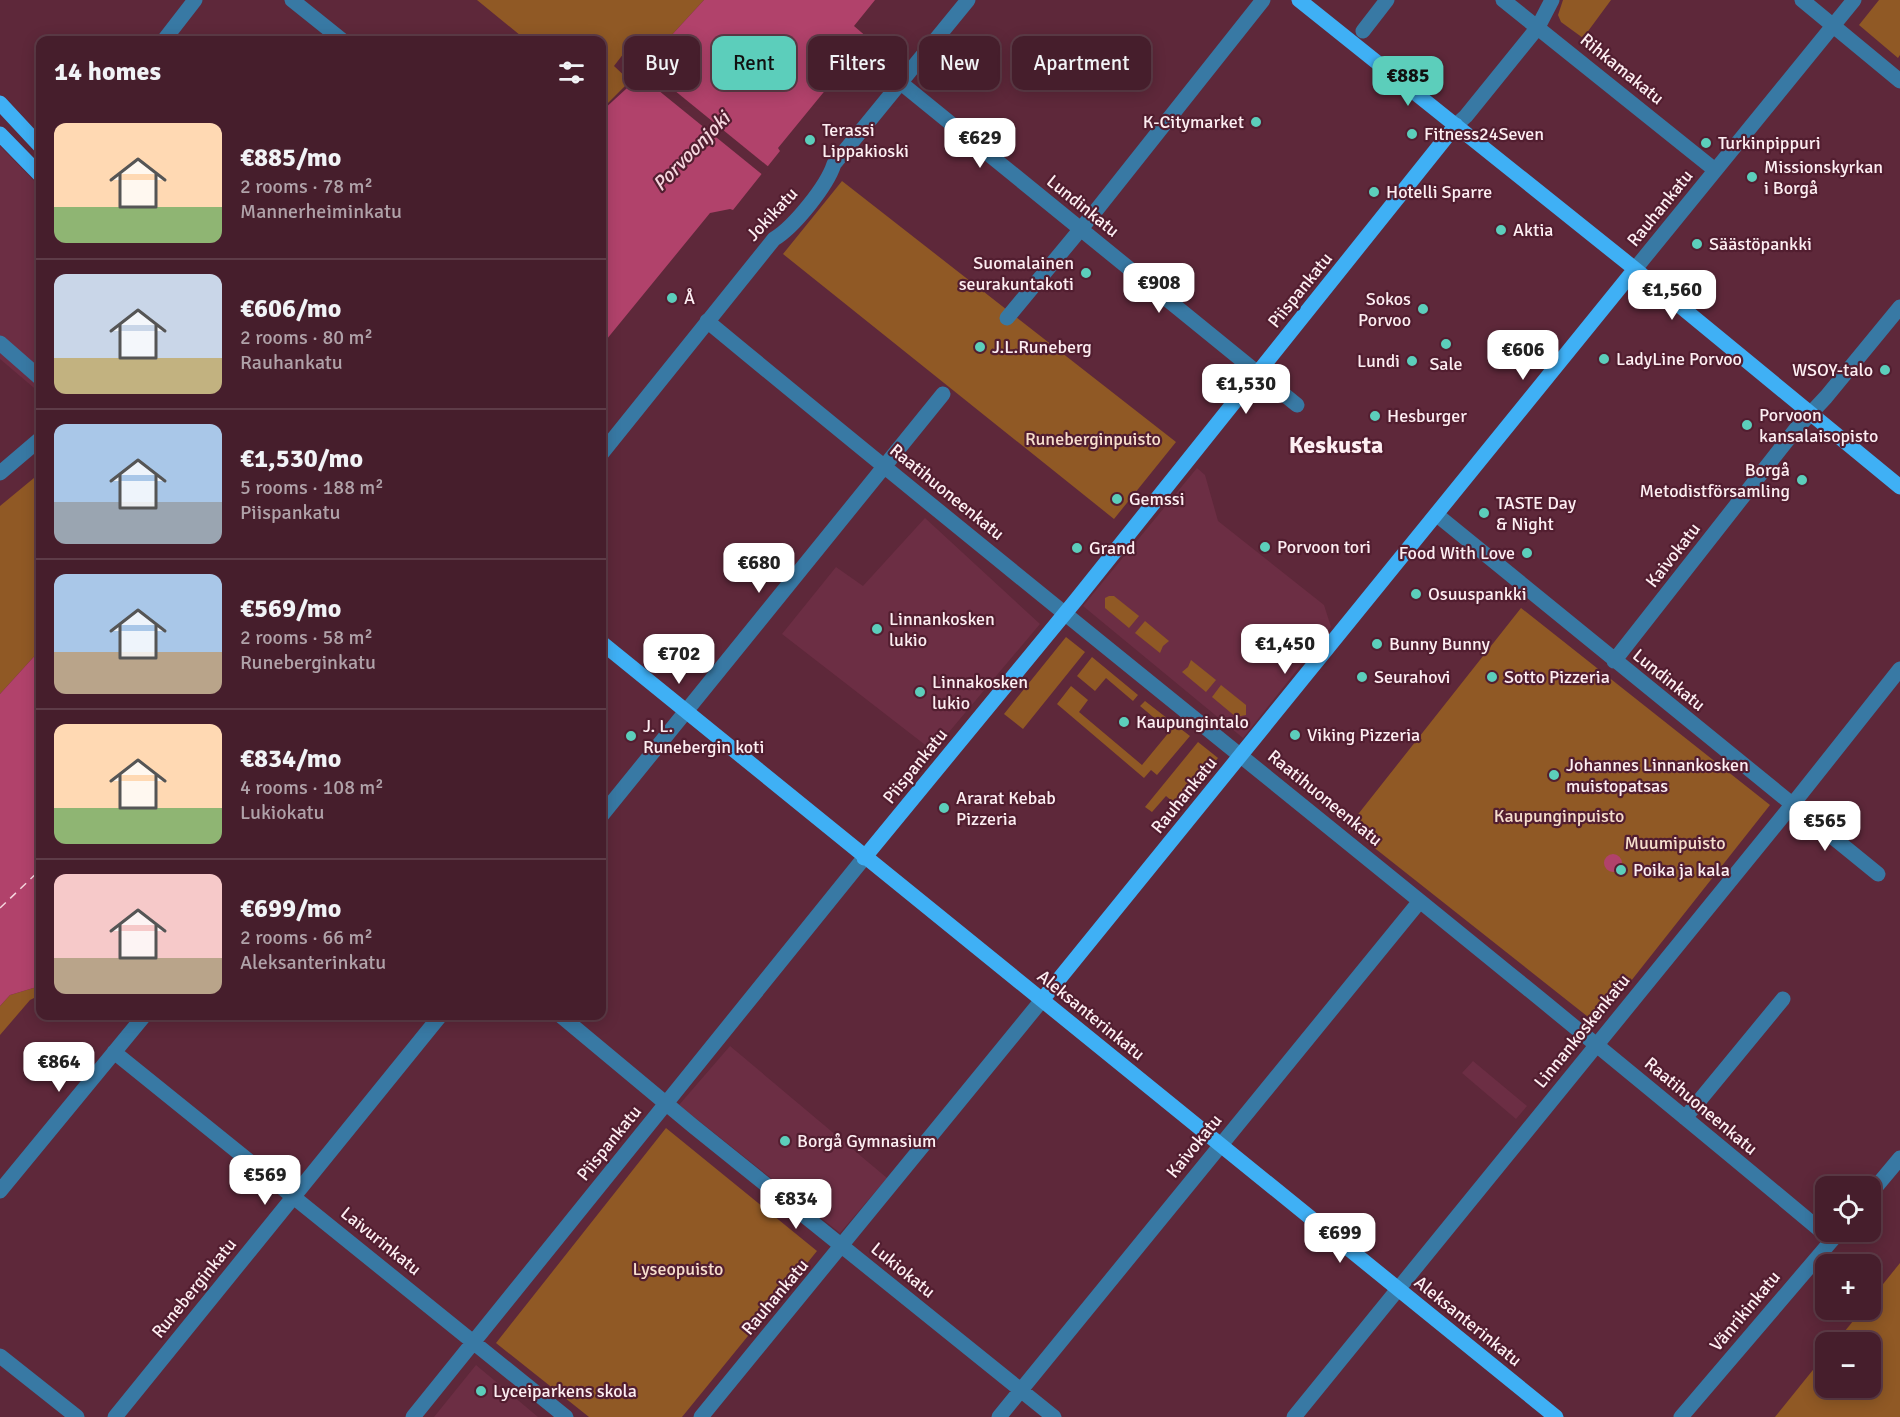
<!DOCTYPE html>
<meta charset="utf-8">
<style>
:root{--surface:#461e2c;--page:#4d2734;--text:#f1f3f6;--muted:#b0a2a9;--line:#5e3c48;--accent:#5ccebb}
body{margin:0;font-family:Signika,sans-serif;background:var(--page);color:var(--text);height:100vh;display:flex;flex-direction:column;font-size:22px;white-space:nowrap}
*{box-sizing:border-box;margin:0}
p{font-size:20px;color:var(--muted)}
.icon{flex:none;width:33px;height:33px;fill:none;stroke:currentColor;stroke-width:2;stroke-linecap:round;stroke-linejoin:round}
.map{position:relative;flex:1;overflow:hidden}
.sheet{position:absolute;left:36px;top:36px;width:570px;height:984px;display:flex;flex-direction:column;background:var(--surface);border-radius:12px;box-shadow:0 3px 15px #0003,0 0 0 2px var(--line)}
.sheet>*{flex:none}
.banner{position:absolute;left:624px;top:36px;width:570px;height:54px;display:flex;gap:12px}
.fabs{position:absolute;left:1815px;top:1176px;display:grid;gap:12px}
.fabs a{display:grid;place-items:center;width:66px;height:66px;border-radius:12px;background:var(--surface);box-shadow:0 3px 15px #0003,0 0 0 2px var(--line);font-size:30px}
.price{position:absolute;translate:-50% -51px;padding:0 14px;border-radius:12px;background:#fff;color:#222;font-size:20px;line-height:39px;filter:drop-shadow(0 2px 3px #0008)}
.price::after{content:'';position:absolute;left:50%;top:36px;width:18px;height:14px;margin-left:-9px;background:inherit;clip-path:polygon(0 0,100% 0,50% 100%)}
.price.current{background:var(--accent);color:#111}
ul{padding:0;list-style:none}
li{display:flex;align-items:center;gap:18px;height:150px;padding:0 18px}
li+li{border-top:2px solid var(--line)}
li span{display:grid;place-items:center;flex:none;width:168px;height:120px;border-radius:12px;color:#555}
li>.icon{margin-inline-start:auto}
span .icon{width:72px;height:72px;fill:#fffc;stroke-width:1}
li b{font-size:26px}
h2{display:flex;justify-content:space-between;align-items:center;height:72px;padding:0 18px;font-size:26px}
.pill{padding:0 21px;border-radius:12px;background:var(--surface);box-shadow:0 3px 15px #0003,0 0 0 2px var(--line);font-size:21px;line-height:54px}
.pill.current{background:var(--accent);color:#111}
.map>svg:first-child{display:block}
</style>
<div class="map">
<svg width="1900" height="1417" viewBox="0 0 1900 1417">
<rect width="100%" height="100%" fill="#5e283a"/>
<path fill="#6c2e44" d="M0,146L40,187V393L0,359Z
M1197,468L1205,475L1218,521L1324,605L1331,627L1243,738L1083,606Z
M925,518L1040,624L933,751L782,634L836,567L863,586Z
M730,1046L887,1178L840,1233L679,1105Z
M1473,1061L1527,1106L1516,1119L1462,1073Z
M476,1365L538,1417H434Z"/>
<path fill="#905925" d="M477,0H704L645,64L627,49L614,66L630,81L602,109V40H526Z
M1563,0H1611L1583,38L1561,22L1558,15Z
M1879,0H1900V55L1898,58L1859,25Z
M842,181L1176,442L1114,519L783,254Z
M40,473V650L0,694V506Z
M1109,596H1114L1139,616L1129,628L1105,608V598Z
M1521,608L1770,805L1597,1024L1348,827Z
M1145,621L1169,641L1163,646L1160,653L1135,633Z
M1066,637L1085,652L1023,729L1004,714Z
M1092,657L1138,695L1133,701L1106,678L1095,691L1077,676Z
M1191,660L1216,680L1206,692L1182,672L1188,667Z
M1221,685L1246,705V715L1236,717L1212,697Z
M1071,686L1088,700L1079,712L1142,765L1170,731L1140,706L1145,701L1190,736L1157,775L1151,770L1144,778L1057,704Z
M1198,742L1218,758L1178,806L1166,796L1152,812L1145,807Z
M40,986V995L30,1000L0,1035V1006L10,995Z
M666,1128L817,1251L682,1417H589L496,1343Z
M1900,1263V1417H1775L1825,1355L1826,1388H1870V1342H1836L1862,1310H1870L1871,1299Z"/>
<path fill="#b1426b" d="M704,0H875L854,26L868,38L778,148L780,151L733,210L730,209L710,213L602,345V111L638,78L645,64Z
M40,650V986L10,995L0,1006V694Z
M1604 863a9 9 0 1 1 18 0a9 9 0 1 1-18 0Z"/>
<path fill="#5e283a" d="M642,64L770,168L764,176L637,73Z"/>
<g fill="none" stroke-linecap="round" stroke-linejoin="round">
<path stroke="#f6d7df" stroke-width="1.5" stroke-dasharray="8 6" stroke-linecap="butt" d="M0,908L40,870"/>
<path stroke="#3879a4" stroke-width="15" d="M292,0L342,40
M1503,0L1715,170
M1802,0L1900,81
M1363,31L1387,0
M164,40L195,0
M901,83L1297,405
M1456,125L1466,116L1538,27L1552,0
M1635,269L1854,0
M1007,318L1094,213L1263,0
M707,321C1080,630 1461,929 1832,1240
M0,343L40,378
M602,453L774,239C794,227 827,186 834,164L968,0
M0,473L40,439
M1437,515L1878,874
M1614,661L1796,429L1826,397L1900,307
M602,815L943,394
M561,1016L693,1126L1054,1417
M114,1052L566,1417
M1685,1118L1783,999
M0,1191L144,1016
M1870,1194L1900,1158
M0,1356L77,1417
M115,1417L440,1016
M413,1417L864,858
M701,1417L1042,1000
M999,1417L1420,901
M1294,1417L1800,795L1900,669
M1681,1417L1839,1232"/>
<path stroke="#3fb0f5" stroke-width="15" d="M1299,0L1635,269L1900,487
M0,103L40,146
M0,134L40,175
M602,643L1556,1417
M864,858L1076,600L1456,125
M1042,1000L1635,269"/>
</g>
<g fill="#5ccebb" stroke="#521e30" stroke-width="2">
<circle cx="1256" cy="122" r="6"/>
<circle cx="1412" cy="134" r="6"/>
<circle cx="810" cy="140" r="6"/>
<circle cx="1706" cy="143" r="6"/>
<circle cx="1752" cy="177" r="6"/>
<circle cx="1374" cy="192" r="6"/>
<circle cx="1501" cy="230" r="6"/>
<circle cx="1697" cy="244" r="6"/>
<circle cx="1086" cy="273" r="6"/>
<circle cx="672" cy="298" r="6"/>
<circle cx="1423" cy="309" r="6"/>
<circle cx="1446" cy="344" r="6"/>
<circle cx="980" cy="347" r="6"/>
<circle cx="1604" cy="359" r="6"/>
<circle cx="1412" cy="361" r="6"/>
<circle cx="1885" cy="370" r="6"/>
<circle cx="1375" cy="416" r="6"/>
<circle cx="1747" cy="425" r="6"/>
<circle cx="1802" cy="480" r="6"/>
<circle cx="1117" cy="499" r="6"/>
<circle cx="1484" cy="513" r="6"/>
<circle cx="1265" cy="547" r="6"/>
<circle cx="1077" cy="548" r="6"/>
<circle cx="1527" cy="553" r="6"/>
<circle cx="1416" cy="594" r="6"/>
<circle cx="877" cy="629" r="6"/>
<circle cx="1377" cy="644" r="6"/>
<circle cx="1362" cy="677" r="6"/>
<circle cx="1492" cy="677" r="6"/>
<circle cx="920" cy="692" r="6"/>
<circle cx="1124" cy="722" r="6"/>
<circle cx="1295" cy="735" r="6"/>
<circle cx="631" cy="736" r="6"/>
<circle cx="1554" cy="775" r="6"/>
<circle cx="944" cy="808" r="6"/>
<circle cx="1621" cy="870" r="6"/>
<circle cx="785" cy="1141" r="6"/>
<circle cx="481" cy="1391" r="6"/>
</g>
<g text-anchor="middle" stroke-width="4.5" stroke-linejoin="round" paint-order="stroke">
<g font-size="18" fill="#fdeef2" stroke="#521e30">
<text transform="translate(1622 69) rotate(39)" y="6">Rihkamakatu</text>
<text transform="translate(1083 206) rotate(39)" y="6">Lundinkatu</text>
<text transform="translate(1660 208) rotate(-51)" y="6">Rauhankatu</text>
<text transform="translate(772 214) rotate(-47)" y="6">Jokikatu</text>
<text transform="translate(1300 290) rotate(-51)" y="6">Piispankatu</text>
<text transform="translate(947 492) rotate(39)" y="6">Raatihuoneenkatu</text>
<text transform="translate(1673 555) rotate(-52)" y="6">Kaivokatu</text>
<text transform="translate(1669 680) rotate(39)" y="6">Lundinkatu</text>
<text transform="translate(915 766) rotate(-51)" y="6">Piispankatu</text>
<text transform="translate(1184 795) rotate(-51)" y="6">Rauhankatu</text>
<text transform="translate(1325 798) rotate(39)" y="6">Raatihuoneenkatu</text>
<text transform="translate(1091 1015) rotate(39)" y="6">Aleksanterinkatu</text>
<text transform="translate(1582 1031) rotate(-51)" y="6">Linnankoskenkatu</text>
<text transform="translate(1701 1106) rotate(40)" y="6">Raatihuoneenkatu</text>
<text transform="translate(609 1143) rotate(-51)" y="6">Piispankatu</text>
<text transform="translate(1194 1146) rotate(-51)" y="6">Kaivokatu</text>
<text transform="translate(381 1241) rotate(39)" y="6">Laivurinkatu</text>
<text transform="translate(903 1270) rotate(39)" y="6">Lukiokatu</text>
<text transform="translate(194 1288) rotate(-51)" y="6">Runeberginkatu</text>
<text transform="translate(775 1297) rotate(-50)" y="6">Rauhankatu</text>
<text transform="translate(1745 1311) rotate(-50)" y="6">Vänrikinkatu</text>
<text transform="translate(1468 1321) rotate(39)" y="6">Aleksanterinkatu</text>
</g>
<g font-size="18" fill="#fdeef2" stroke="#521e30" text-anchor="start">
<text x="1244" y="128" text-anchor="end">K-Citymarket</text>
<text x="822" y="136">Terassi<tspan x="822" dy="21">Lippakioski</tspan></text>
<text x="1424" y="140">Fitness24Seven</text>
<text x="1718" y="149">Turkinpippuri</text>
<text x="1764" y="173">Missionskyrkan<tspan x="1764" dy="21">i Borgå</tspan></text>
<text x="1386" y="198">Hotelli Sparre</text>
<text x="1513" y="236">Aktia</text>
<text x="1709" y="250">Säästöpankki</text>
<text x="1074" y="269" text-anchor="end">Suomalainen<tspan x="1074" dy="21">seurakuntakoti</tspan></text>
<text x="684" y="304">Å</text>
<text x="1411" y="305" text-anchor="end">Sokos<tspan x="1411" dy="21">Porvoo</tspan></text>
<text x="992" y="353">J.L.Runeberg</text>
<text x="1616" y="365">LadyLine Porvoo</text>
<text x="1400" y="367" text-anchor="end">Lundi</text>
<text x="1446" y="370" text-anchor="middle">Sale</text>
<text x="1873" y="376" text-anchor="end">WSOY-talo</text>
<text x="1759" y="421">Porvoon<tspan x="1759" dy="21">kansalaisopisto</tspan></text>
<text x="1387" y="422">Hesburger</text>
<text x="1790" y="476" text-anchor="end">Borgå<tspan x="1790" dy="21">Metodistförsamling</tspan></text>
<text x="1129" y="505">Gemssi</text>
<text x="1496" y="509">TASTE Day<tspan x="1496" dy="21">&amp; Night</tspan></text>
<text x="1277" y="553">Porvoon tori</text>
<text x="1089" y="554">Grand</text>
<text x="1515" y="559" text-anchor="end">Food With Love</text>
<text x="1428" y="600">Osuuspankki</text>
<text x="889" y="625">Linnankosken<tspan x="889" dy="21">lukio</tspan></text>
<text x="1389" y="650">Bunny Bunny</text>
<text x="1374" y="683">Seurahovi</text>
<text x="1504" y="683">Sotto Pizzeria</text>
<text x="932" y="688">Linnakosken<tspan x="932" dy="21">lukio</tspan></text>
<text x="1136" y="728">Kaupungintalo</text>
<text x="643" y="732">J. L.<tspan x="643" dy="21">Runebergin koti</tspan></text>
<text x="1307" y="741">Viking Pizzeria</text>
<text x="1566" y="771">Johannes Linnankosken<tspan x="1566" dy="21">muistopatsas</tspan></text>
<text x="956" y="804">Ararat Kebab<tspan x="956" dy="21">Pizzeria</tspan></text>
<text x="1633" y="876">Poika ja kala</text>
<text x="797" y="1147">Borgå Gymnasium</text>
<text x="493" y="1397">Lyceiparkens skola</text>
</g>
<g font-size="18" fill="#f7dfcd" stroke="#521e30">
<text x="1093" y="445">Runeberginpuisto</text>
<text x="1559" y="822">Kaupunginpuisto</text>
<text x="1675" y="849">Muumipuisto</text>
<text x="678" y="1275">Lyseopuisto</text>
</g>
<g font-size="20" font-style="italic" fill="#f6d7df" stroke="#521e30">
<text transform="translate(691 151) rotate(-46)" y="7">Porvoonjoki</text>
</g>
<g font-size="24" font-weight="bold" fill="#fdeef2" stroke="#521e30">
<text x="1336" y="453">Keskusta</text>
</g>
</g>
</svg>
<div class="fabs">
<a><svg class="icon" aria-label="locate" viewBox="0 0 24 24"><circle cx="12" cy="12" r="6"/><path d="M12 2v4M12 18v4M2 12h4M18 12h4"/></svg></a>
<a>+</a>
<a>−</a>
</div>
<b class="price current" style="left:1408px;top:107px">€885</b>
<b class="price" style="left:980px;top:169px">€629</b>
<b class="price" style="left:1159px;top:314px">€908</b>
<b class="price" style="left:1672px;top:321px">€1,560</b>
<b class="price" style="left:1523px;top:381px">€606</b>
<b class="price" style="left:1246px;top:415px">€1,530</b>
<b class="price" style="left:759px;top:594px">€680</b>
<b class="price" style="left:1285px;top:675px">€1,450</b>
<b class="price" style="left:679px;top:685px">€702</b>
<b class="price" style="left:1825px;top:852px">€565</b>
<b class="price" style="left:59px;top:1093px">€864</b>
<b class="price" style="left:265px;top:1206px">€569</b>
<b class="price" style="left:796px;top:1230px">€834</b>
<b class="price" style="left:1340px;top:1264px">€699</b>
<div class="banner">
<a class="pill">Buy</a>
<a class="pill current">Rent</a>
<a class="pill">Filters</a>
<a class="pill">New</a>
<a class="pill">Apartment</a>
</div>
<section class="sheet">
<h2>14 homes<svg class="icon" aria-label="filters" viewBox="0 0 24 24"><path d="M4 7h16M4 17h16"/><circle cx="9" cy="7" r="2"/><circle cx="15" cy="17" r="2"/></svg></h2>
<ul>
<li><span style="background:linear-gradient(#ffd9b3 70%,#8fb573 0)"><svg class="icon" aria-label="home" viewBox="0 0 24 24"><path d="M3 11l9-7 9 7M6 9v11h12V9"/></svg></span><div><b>€885/mo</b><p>2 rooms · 78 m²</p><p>Mannerheiminkatu</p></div></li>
<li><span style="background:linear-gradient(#c9d6e8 70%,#c2b280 0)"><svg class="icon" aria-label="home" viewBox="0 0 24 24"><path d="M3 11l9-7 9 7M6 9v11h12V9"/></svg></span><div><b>€606/mo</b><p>2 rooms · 80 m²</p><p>Rauhankatu</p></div></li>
<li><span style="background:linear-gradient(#a9c7e8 65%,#9aa5b1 0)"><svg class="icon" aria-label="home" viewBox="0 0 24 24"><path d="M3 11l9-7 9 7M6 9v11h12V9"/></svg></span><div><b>€1,530/mo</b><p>5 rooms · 188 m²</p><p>Piispankatu</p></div></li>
<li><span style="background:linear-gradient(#a9c7e8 65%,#b9a48a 0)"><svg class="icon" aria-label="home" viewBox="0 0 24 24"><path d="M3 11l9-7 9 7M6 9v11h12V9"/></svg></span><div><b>€569/mo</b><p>2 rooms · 58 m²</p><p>Runeberginkatu</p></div></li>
<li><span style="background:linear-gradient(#ffd9b3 70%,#8fb573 0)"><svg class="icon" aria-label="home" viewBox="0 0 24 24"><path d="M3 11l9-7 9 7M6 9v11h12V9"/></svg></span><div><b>€834/mo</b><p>4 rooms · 108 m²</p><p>Lukiokatu</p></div></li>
<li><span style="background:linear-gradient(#f6c9c9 70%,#b9a48a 0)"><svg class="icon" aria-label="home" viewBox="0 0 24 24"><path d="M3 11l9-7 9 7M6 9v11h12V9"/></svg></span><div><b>€699/mo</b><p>2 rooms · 66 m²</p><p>Aleksanterinkatu</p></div></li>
</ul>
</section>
</div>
